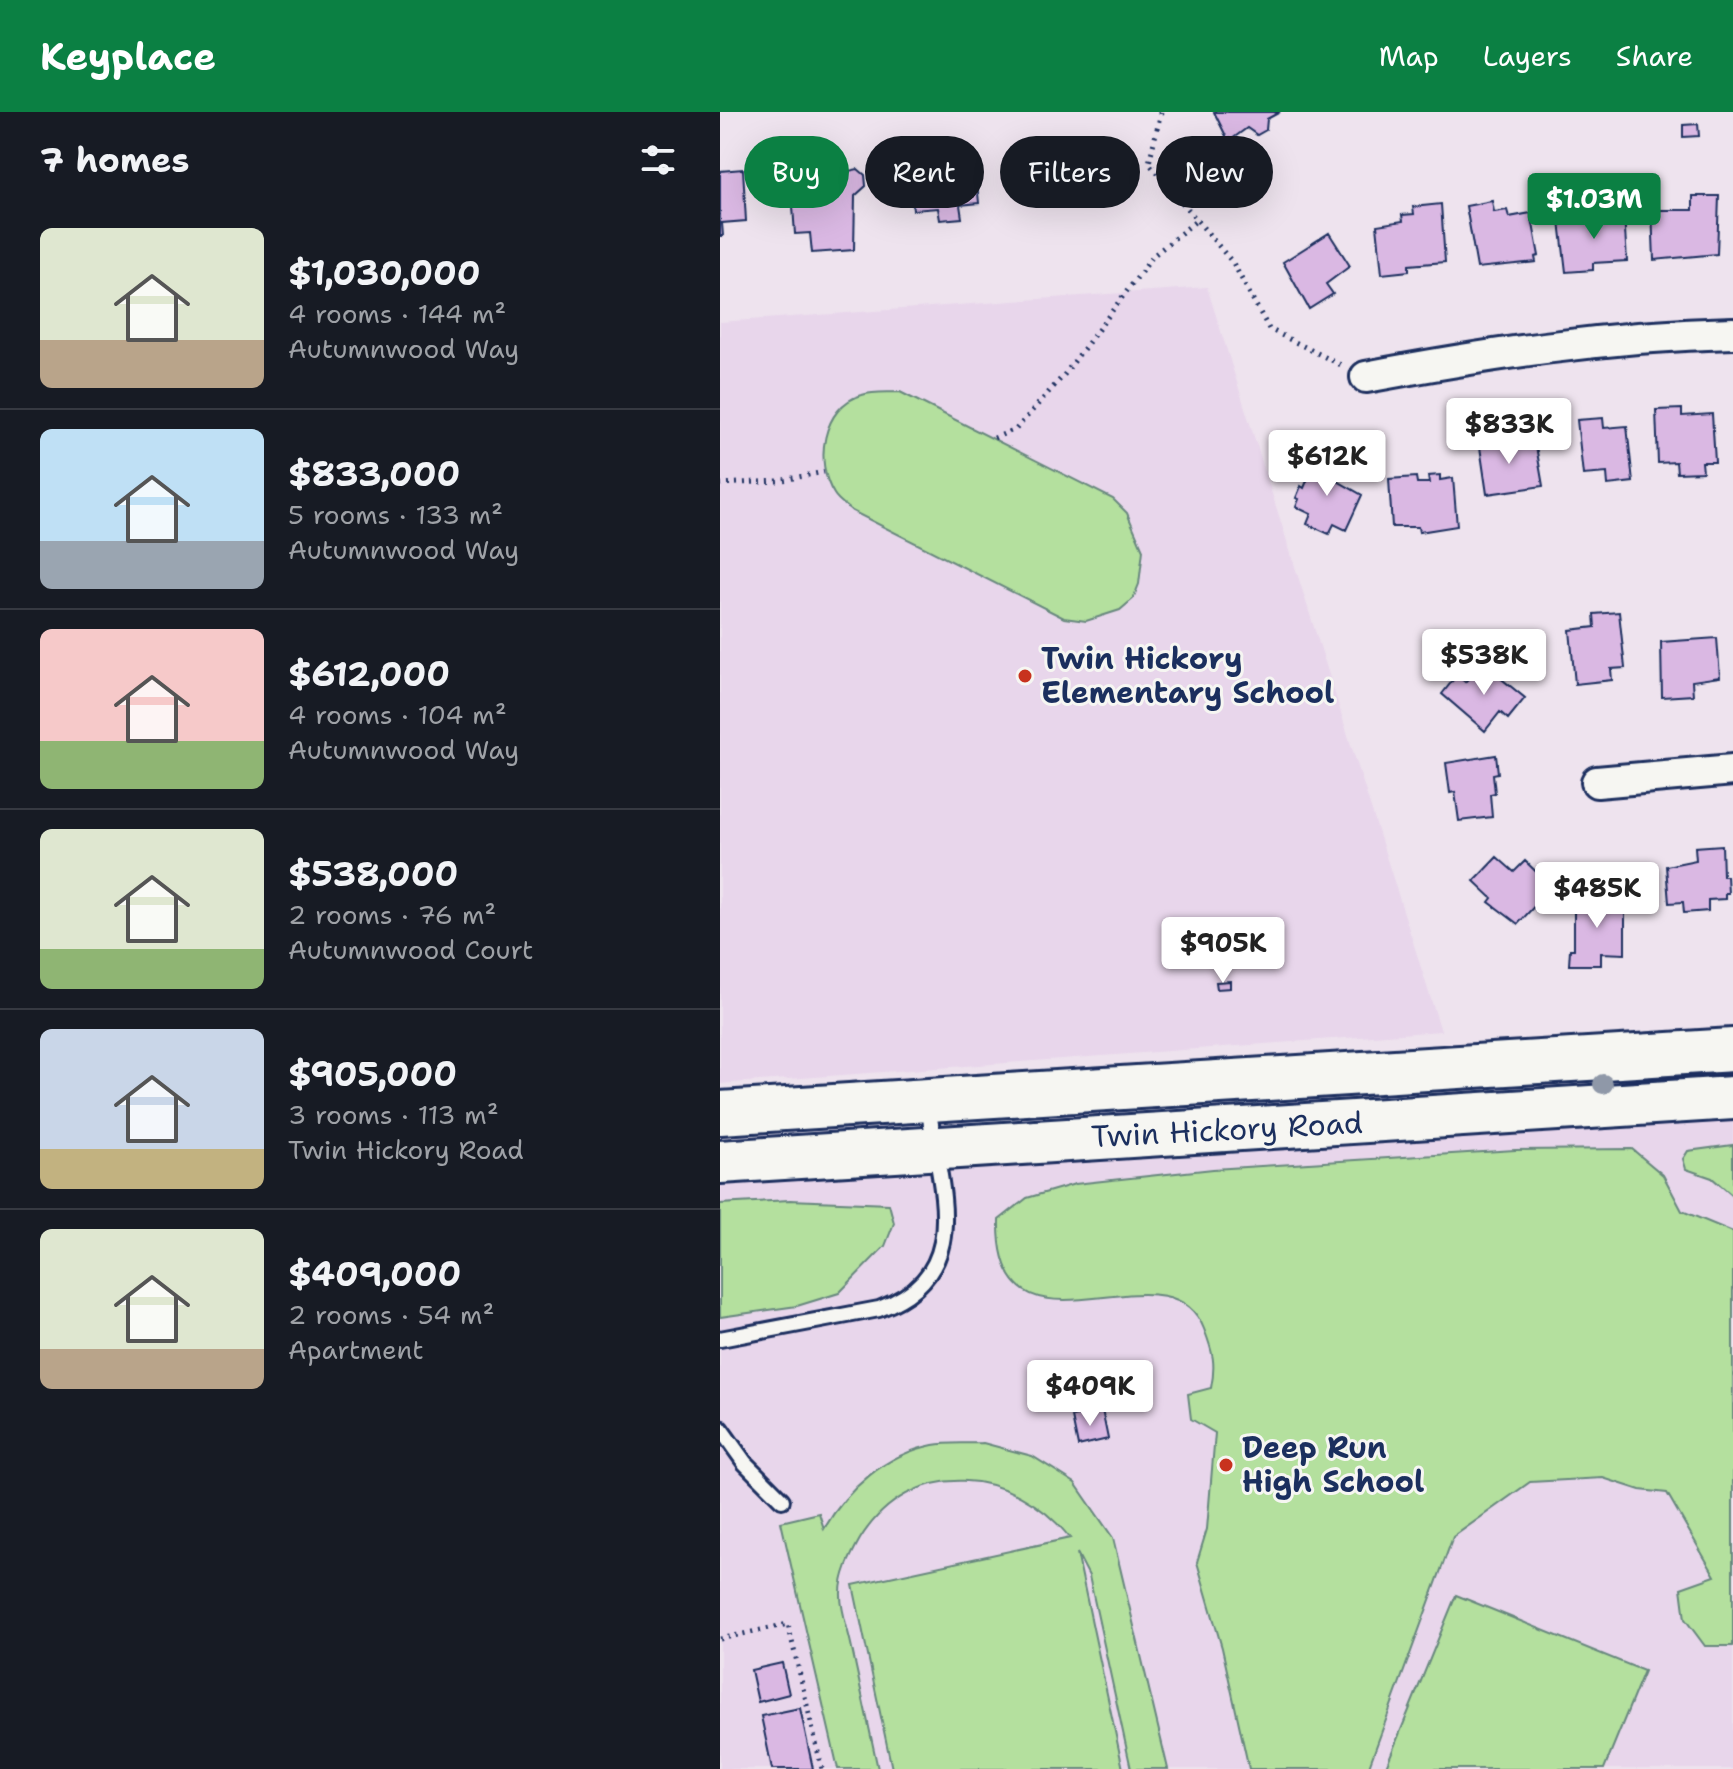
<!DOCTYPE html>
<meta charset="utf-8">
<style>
:root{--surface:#171b24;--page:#242831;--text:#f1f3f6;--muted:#9ea1a6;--line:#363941;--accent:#0b8043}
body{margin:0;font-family:"Shantell Sans",sans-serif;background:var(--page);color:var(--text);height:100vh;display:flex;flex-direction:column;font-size:30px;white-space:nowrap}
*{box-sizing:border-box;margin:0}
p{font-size:26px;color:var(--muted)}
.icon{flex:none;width:44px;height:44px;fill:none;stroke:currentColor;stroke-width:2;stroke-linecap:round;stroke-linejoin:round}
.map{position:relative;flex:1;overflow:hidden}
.panel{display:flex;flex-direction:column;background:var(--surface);width:720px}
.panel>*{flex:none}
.guide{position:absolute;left:24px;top:24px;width:760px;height:72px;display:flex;gap:16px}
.price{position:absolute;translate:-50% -68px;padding:0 18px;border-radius:8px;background:#fff;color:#222;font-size:26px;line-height:52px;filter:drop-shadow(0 2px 4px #0008)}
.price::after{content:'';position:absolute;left:50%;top:48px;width:24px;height:18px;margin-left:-12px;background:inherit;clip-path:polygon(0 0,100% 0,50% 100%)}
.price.on{background:var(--accent);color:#fff}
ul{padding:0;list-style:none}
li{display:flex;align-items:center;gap:24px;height:200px;padding:0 40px}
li+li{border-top:2px solid var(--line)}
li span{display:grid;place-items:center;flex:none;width:224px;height:160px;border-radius:12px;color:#555}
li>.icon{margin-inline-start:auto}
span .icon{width:96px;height:96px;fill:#fffc;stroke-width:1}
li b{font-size:34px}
h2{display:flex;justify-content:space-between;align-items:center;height:96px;padding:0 40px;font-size:34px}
.chip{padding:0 28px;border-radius:36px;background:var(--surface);box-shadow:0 8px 32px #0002;font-size:28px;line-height:72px}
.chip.on{background:var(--accent);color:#fff}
header{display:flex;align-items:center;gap:48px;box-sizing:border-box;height:112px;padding:0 40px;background:var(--accent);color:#fff}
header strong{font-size:38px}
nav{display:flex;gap:44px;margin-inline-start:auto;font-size:28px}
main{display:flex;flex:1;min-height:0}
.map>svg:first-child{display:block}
</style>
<header>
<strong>Keyplace</strong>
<nav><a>Map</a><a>Layers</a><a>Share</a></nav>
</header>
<main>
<section class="panel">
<h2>7 homes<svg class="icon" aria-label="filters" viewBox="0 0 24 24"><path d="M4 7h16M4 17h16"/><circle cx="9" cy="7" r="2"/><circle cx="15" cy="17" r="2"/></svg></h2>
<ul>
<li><span style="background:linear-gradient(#dfe7d0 70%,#b9a48a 0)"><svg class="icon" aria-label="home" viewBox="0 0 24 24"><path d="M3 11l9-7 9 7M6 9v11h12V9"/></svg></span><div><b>$1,030,000</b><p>4 rooms · 144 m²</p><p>Autumnwood Way</p></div></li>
<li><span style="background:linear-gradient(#bfe0f5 70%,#9aa5b1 0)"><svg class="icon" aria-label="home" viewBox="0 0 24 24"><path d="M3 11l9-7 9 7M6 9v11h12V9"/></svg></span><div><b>$833,000</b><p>5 rooms · 133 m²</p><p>Autumnwood Way</p></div></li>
<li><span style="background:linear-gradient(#f6c9c9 70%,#8fb573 0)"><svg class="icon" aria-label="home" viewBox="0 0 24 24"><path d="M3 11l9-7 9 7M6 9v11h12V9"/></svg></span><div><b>$612,000</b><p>4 rooms · 104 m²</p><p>Autumnwood Way</p></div></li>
<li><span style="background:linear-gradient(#dfe7d0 75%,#8fb573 0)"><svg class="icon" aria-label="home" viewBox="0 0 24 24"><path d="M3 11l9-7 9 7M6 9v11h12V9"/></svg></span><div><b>$538,000</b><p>2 rooms · 76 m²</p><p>Autumnwood Court</p></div></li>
<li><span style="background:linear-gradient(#c9d6e8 75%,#c2b280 0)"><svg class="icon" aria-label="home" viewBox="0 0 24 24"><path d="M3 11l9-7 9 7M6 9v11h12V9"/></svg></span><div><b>$905,000</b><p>3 rooms · 113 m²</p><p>Twin Hickory Road</p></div></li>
<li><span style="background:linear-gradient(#dfe7d0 75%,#b9a48a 0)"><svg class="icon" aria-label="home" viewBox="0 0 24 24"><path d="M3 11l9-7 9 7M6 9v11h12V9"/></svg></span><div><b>$409,000</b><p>2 rooms · 54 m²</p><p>Apartment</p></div></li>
</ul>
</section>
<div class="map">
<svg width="1013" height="1657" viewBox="0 0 1013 1657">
<rect width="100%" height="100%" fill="#eee3ee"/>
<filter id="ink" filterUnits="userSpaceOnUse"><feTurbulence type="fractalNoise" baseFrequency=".0125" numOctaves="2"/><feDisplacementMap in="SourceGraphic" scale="16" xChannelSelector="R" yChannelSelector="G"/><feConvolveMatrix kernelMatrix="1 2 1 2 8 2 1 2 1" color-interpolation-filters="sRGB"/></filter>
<g filter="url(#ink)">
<path fill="#e8d6eb" d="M487,175L721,919L0,972V210Z
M1013,986V1657H0V1050Z"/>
<path fill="#b4e09e" stroke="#68887e" stroke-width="2" d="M180,280L393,387L407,401L423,438L419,472L413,487L400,498L366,509L344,506L132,399C127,394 118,389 114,382C94,351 102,294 142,283C154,279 168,281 180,280Z
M1013,1033V1084L992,1066L966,1057L963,1047L968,1039Z
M912,1037L943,1063L962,1099L1013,1120V1534H985L965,1507L961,1476L995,1464L947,1381L920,1378L883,1366L810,1370L733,1425L648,1657H529L502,1536L477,1450L487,1417L495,1321L471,1307L468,1282L491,1276C496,1252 493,1240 484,1217C448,1123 276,1267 279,1108L307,1086L355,1072L493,1057L795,1038Z
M70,1088L169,1092L174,1111L165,1134L119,1181L77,1194L0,1205V1092Z
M263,1331L312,1344L355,1371L393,1426L448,1657H411L369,1464L357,1441L403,1657H172L133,1473L350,1426C294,1355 191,1344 140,1427C131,1443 120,1464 121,1484C121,1499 128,1517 131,1532C140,1573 149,1615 158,1657H118L61,1410L99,1401L104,1417C127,1377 166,1342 213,1333C229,1330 247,1332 263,1331Z
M736,1483L924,1559L884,1657H665Z"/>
<path fill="#dab8e3" stroke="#1b2f5e" stroke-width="2" d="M494,0H560L547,7L546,18L537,23L527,16L512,27L507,26Z
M978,12L979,24L963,25V13Z
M359,23L367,70L358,72L361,86L339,90L336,77L321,80L320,74L296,79L288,43Z
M214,47L215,54L255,49L259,91L240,93L242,106L220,108L218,96L193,98L188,49Z
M100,51V65L138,57L145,63L146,74L135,84L134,138L92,141L90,121L75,122L70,53Z
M23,57L26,109L2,111L3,124H0V59Z
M973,84H999L997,142L934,148L932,98H973Z
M772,89L774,100L787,98L789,105L811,101L819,144L815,145L816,150L757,156L746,94Z
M721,92L725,150L689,153V159L662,162L657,113L683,109L682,103L694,102L693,95Z
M882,99L883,104L904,102L907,149L873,151V158L846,160L840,109L865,108V101Z
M609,121L630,154L606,172L613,182L589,197L563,150Z
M962,297V304L992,302L995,350H982L983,360L957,361L956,350L938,351L936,298Z
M883,306L884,316L907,314L913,370L888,373L887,361L863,363L857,308Z
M785,324L786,331L799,329L800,337L816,334L823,374L767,382L759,328Z
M597,345L621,356L616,368L642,383L626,418L614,412L609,422L587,412L591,402L576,395L579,387L576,386L581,374L584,376Z
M720,363V368L733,366L737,414L699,420L698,415H672L669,367L696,365L697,371H709L708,364Z
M899,500L905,556L891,557L892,568L855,572L850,518L875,515L874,502Z
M997,526L1000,565L972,569L973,583L942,585L941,530Z
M762,551L805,586L788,607L780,600L765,619L722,582L737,563L745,570Z
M776,643L778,661L773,662L775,681L770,682L772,705L739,709L735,680L730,681L726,651Z
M1002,733L1003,764H1007L1008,781H1005V787L988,788V799L964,801L963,790L949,791L946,754L976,748L975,735Z
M777,745L794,760L805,749L832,775L798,812L769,790L772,786L754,769Z
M854,783H882V793L905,794V842L881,841V853H849L850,837H854Z
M510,869V876L497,877L496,870Z
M382,1298L388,1327L358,1334L352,1305Z
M62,1551L69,1582L38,1590L31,1558Z
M80,1596L93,1657H52L41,1604Z"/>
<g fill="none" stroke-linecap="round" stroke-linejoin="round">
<defs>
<path id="service" d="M0,1227L159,1197C257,1160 218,1074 208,992
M0,1316L25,1351L62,1388"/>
<path id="minor" d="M646,265C768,242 888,224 1013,221
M877,670L1013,658"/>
<path id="secondary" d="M0,1001L1013,938
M0,1050L1013,986"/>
</defs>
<use href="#service" stroke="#1b2f5e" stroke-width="20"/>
<use href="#minor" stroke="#1b2f5e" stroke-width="36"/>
<use href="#secondary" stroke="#1b2f5e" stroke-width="48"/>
<path stroke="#1b2f5e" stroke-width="5" stroke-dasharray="2 6" stroke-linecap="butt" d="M441,0L429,51L513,151L549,217L623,254
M274,326L296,317L344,263L434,143L477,108
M0,372L58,369L104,360
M0,1527L68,1512L102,1657"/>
<use href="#service" stroke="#f6f6f2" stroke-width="14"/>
<use href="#minor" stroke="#f6f6f2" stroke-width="30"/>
<use href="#secondary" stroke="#f6f6f2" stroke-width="42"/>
</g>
<circle fill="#8f98a8" cx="883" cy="972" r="10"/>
</g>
<g fill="#c8321e" stroke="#f6f6f2" stroke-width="3">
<circle cx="305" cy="564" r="8"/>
<circle cx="506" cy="1353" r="8"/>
</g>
<g text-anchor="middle" stroke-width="6" stroke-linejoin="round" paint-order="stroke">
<g font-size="30" font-weight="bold" fill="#1b2f5e" stroke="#f6f6f2" text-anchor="start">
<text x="321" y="557">Twin Hickory<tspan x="321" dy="34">Elementary School</tspan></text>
<text x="522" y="1346">Deep Run<tspan x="522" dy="34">High School</tspan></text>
</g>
<g font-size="30" fill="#1b2f5e" stroke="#f6f6f2">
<text transform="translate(507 1018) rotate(-3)" y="10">Twin Hickory Road</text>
</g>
</g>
</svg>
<b class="price on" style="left:874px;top:129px">$1.03M</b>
<b class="price" style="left:789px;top:354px">$833K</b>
<b class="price" style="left:607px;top:386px">$612K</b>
<b class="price" style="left:764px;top:585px">$538K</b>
<b class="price" style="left:877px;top:818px">$485K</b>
<b class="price" style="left:503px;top:873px">$905K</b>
<b class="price" style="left:370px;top:1316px">$409K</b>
<div class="guide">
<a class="chip on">Buy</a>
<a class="chip">Rent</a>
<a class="chip">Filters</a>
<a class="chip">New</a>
</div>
</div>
</main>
